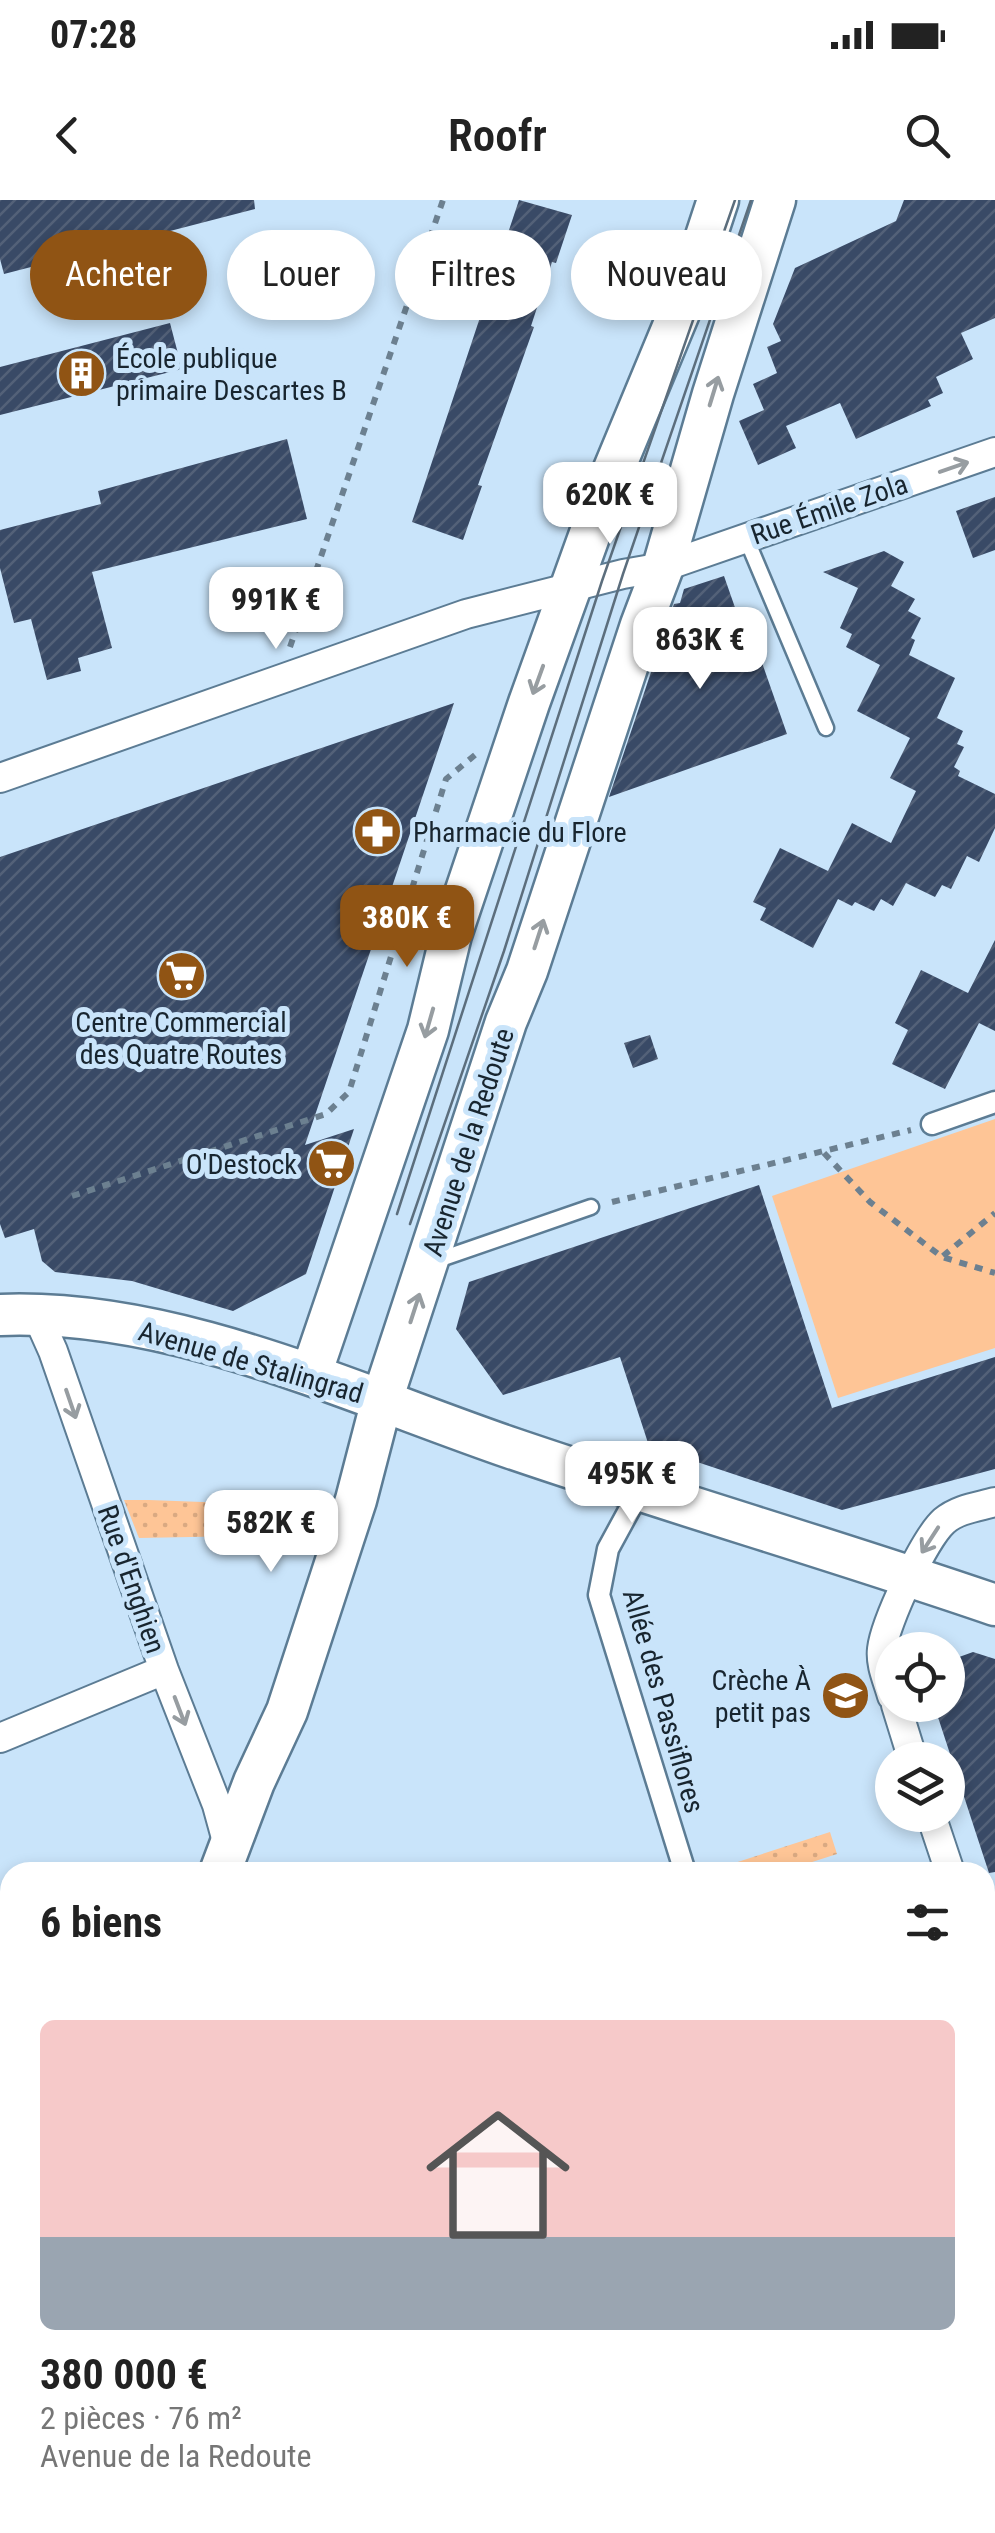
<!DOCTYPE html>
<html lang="fr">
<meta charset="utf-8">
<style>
:root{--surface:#fff;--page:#f6f6f6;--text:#222;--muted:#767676;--accent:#905414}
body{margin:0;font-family:"Roboto Condensed",sans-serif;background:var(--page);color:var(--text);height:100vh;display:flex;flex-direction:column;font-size:38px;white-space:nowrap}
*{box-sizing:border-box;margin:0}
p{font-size:32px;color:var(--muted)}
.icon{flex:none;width:55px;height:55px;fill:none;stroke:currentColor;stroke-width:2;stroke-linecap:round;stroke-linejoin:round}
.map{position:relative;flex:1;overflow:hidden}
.panel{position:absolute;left:0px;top:1662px;width:995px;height:672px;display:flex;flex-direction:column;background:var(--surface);border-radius:30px 30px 0 0;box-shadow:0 5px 15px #0003}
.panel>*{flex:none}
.banner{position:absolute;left:30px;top:30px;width:935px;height:90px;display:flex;gap:20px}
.tools{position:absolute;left:875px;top:1432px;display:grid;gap:20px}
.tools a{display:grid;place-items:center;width:90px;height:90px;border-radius:50%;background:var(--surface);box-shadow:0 5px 15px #0003;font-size:50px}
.price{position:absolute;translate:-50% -85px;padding:0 22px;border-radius:20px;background:#fff;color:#222;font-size:32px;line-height:65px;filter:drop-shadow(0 2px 5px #0008)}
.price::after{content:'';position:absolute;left:50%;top:60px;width:30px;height:22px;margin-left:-15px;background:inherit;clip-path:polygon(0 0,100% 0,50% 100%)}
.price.active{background:var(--accent);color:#fff}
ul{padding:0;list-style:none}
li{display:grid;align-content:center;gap:20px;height:530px;padding:0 40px}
li span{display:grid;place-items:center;height:310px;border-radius:15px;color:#555}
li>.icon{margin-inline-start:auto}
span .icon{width:180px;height:180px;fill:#fffc;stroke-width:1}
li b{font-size:42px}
h2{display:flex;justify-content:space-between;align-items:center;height:120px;padding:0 40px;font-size:42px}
.chip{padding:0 35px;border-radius:45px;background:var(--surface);box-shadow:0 5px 15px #0003;font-size:35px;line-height:90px}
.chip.active{background:var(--accent);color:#fff}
.status{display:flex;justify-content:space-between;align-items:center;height:70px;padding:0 50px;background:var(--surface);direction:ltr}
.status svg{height:28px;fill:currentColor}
header{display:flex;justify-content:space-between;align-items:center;height:130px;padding:0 40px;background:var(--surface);font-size:45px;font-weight:600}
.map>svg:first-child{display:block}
</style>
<div class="status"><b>07:28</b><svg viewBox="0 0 49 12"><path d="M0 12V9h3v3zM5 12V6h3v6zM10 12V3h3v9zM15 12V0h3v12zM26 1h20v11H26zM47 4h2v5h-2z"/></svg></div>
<header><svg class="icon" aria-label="back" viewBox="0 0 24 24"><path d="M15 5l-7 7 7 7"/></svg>Roofr<svg class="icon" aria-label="search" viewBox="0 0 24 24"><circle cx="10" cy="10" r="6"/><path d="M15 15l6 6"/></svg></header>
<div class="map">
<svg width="995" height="2333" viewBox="0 0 995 2333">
<defs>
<pattern id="grass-dots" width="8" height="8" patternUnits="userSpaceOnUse" patternTransform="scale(2.5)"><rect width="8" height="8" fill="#fec596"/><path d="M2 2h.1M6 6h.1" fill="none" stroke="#d9a982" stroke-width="1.8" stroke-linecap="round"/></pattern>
<pattern id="building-hatch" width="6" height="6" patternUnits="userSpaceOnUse" patternTransform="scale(2.5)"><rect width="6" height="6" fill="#394a66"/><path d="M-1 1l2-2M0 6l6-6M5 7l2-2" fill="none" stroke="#536178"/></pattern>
</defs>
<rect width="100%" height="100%" fill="#c9e4fa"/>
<path fill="url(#grass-dots)" d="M124,1300H149L308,1306L299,1335L139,1338Z
M830,1632L837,1654L781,1672H717L716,1669Z"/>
<path fill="#fec596" d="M995,919V1148L838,1198L772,996Z
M985,1864L995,1887V2001L985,2005Z
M995,2052V2333H909L906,2325H985V2055Z"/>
<path fill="url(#building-hatch)" d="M0,0H254L255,9L4,74L0,59Z
M519,0L572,15L556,63L552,62L531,126L534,127L478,285L482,286L463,340L412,322Z
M904,0H995V118L961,133L973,159L936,177L943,193L928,200L931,206L856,239L840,203L786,226L796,248L758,265L739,221L764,210L753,184L777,173L767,147L781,141L773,124L795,68L896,21Z
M170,123L182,169L0,215V167Z
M287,239L307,319L92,372L112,448L78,458L81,471L47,480L31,419L14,423L0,368V330L101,304L98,291Z
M995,297V350L973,358L956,311Z
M884,351L904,362L891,386L915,399L908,411L921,418L911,438L915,440L909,455L955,478L937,518L963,531L957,544L964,547L954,567L960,571L958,576L995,594V628L979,662L967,656L951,689L942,685L935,697L906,683L893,706L881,699L874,711L855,702L852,706L838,699L813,748L760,720L766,708L753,702L780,648L828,671L852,623L891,643L916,591L890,578L910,538L857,511L880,465L846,447L852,434L840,428L858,388L823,372Z
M724,376L739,419L746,417L787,534L609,597L674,404L680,403L684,389Z
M454,503L305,945L354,929L306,1074L233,1111L132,1081L55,1072L42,1061L34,1029L5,1038L0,1024V657Z
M995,740V831L979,823L945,889L892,864L908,830L895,823L921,770L968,793Z
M650,835L658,859L633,868L624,843Z
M759,985L832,1208L995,1157V1269L842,1310L649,1246L620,1157L503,1195L456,1129L469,1082Z
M973,1452L995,1459V1672L989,1673L934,1505H948V1461Z"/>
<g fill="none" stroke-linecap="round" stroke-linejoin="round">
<defs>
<path id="service" d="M746,338L826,528
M435,1061L591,1007"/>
<path id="pedestrian" d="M932,924L995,902
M639,1292L608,1349L599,1395L685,1672
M891,2325L893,2333"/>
<path id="minor" d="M0,578L466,414L623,374L663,367L995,252
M36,1113L53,1151L164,1470L217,1605L228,1645
M892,1496C888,1481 880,1465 882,1449C885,1423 924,1339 944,1321C958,1309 977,1307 995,1302
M896,1505L913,1560
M0,1538L164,1470
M931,1615L950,1672
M985,1780L995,1811
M985,2030L995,2027"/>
<path id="secondary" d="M0,1115C173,1108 351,1193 511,1248C672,1303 835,1350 995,1405
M311,1174L428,830L451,735L529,503L609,281L688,91L718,0
M220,1672L254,1582L287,1511L356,1300L382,1200L506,822L527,771L641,425L663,367L713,194L775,0
M21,2333L24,2325"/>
</defs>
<use href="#service" stroke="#5c7c94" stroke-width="19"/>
<use href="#pedestrian" stroke="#5c7c94" stroke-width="25"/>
<use href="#minor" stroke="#5c7c94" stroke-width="32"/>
<use href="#secondary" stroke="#5c7c94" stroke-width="45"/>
<path stroke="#6c8090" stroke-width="6" stroke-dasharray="8 8" stroke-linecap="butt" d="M290,447L443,0
M824,953L870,1002L942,1057L995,1073
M72,996L326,914L349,892L446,579L475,555
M612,1002L911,930
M943,1056L995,1013
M985,1979L989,1991L985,1992
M985,2247L995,2243
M956,2325L958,2333"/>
<use href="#service" stroke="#fff" stroke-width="14"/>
<use href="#pedestrian" stroke="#fff" stroke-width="20"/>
<use href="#minor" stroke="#fff" stroke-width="28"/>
<use href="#secondary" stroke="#fff" stroke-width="40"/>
<path stroke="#5c6e7d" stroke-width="2.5" d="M397,1014L602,381L735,0
M410,1024L504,751L623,374L751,0"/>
</g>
<defs><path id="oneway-shaft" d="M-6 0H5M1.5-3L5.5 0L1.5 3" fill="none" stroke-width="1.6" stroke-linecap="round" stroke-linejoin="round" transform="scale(2.5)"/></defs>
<g stroke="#979da1">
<use href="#oneway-shaft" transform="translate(714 191) rotate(-73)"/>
<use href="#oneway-shaft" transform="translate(954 267) rotate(-19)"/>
<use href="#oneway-shaft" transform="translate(538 480) rotate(110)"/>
<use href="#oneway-shaft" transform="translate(539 734) rotate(-72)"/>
<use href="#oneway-shaft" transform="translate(429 823) rotate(106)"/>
<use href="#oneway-shaft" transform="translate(415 1108) rotate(-72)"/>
<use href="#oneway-shaft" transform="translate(71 1204) rotate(71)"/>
<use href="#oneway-shaft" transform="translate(930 1340) rotate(123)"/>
<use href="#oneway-shaft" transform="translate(180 1511) rotate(69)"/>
</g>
<defs>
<symbol id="building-disc" viewBox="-11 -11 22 22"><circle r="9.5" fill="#905414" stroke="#c9e4fa"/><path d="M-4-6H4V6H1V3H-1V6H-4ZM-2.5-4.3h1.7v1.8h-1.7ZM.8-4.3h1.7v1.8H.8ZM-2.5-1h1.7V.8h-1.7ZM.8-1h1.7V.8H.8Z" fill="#fff"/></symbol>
<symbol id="pharmacy-disc" viewBox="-11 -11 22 22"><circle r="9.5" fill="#905414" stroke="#c9e4fa"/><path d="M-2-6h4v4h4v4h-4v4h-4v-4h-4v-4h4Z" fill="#fff"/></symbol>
<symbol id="supermarket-disc" viewBox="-11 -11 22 22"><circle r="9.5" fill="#905414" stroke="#c9e4fa"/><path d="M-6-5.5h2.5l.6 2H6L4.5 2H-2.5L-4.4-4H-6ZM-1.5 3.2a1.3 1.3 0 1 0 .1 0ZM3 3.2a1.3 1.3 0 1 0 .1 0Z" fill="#fff"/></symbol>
<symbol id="school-disc" viewBox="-11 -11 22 22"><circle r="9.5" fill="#905414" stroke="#c9e4fa"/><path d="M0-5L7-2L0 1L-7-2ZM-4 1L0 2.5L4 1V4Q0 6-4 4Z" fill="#fff"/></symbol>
</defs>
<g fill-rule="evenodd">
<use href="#building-disc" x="54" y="146" width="55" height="55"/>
<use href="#pharmacy-disc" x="350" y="604" width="55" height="55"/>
<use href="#supermarket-disc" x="154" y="748" width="55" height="55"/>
<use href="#supermarket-disc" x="304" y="936" width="55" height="55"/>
<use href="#school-disc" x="818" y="1468" width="55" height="55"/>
</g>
<g text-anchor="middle" stroke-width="10" stroke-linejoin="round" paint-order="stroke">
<g font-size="28" fill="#18252f" stroke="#c9e4fa" text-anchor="start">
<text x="116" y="168">École publique<tspan x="116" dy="32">primaire Descartes B</tspan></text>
<text x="413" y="642">Pharmacie du Flore</text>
<text x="181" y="832" text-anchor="middle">Centre Commercial<tspan x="181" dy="32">des Quatre Routes</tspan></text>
<text x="297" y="974" text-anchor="end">O'Destock</text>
<text x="811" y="1490" text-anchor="end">Crèche À<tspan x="811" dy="32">petit pas</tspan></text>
</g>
<g font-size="28" fill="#18252f" stroke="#c9e4fa">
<text transform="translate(829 309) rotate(-19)" y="10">Rue Émile Zola</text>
<text transform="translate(468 942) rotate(-72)" y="10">Avenue de la Redoute</text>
<text transform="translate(251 1162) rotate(16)" y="10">Avenue de Stalingrad</text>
<text transform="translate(132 1379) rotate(71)" y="10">Rue d'Enghien</text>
<text transform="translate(664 1501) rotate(74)" y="10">Allée des Passiflores</text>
</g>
</g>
</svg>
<div class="tools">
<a><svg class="icon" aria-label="locate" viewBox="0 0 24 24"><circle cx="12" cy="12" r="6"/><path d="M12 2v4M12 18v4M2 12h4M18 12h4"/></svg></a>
<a><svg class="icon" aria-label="layers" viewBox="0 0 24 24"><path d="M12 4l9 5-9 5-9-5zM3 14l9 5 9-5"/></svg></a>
</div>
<b class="price" style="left:610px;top:347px">620K €</b>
<b class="price" style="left:276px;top:452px">991K €</b>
<b class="price" style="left:700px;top:492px">863K €</b>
<b class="price active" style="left:407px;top:770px">380K €</b>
<b class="price" style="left:632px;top:1326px">495K €</b>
<b class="price" style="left:271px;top:1375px">582K €</b>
<div class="banner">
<a class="chip active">Acheter</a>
<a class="chip">Louer</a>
<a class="chip">Filtres</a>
<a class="chip">Nouveau</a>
</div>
<section class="panel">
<h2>6 biens<svg class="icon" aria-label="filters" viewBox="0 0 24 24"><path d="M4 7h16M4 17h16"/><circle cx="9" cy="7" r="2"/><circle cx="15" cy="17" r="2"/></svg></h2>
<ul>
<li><span style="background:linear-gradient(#f6c9c9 70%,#9aa5b1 0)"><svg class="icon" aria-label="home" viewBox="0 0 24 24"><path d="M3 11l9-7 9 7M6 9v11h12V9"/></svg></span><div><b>380 000 €</b><p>2 pièces · 76 m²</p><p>Avenue de la Redoute</p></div></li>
</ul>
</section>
</div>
